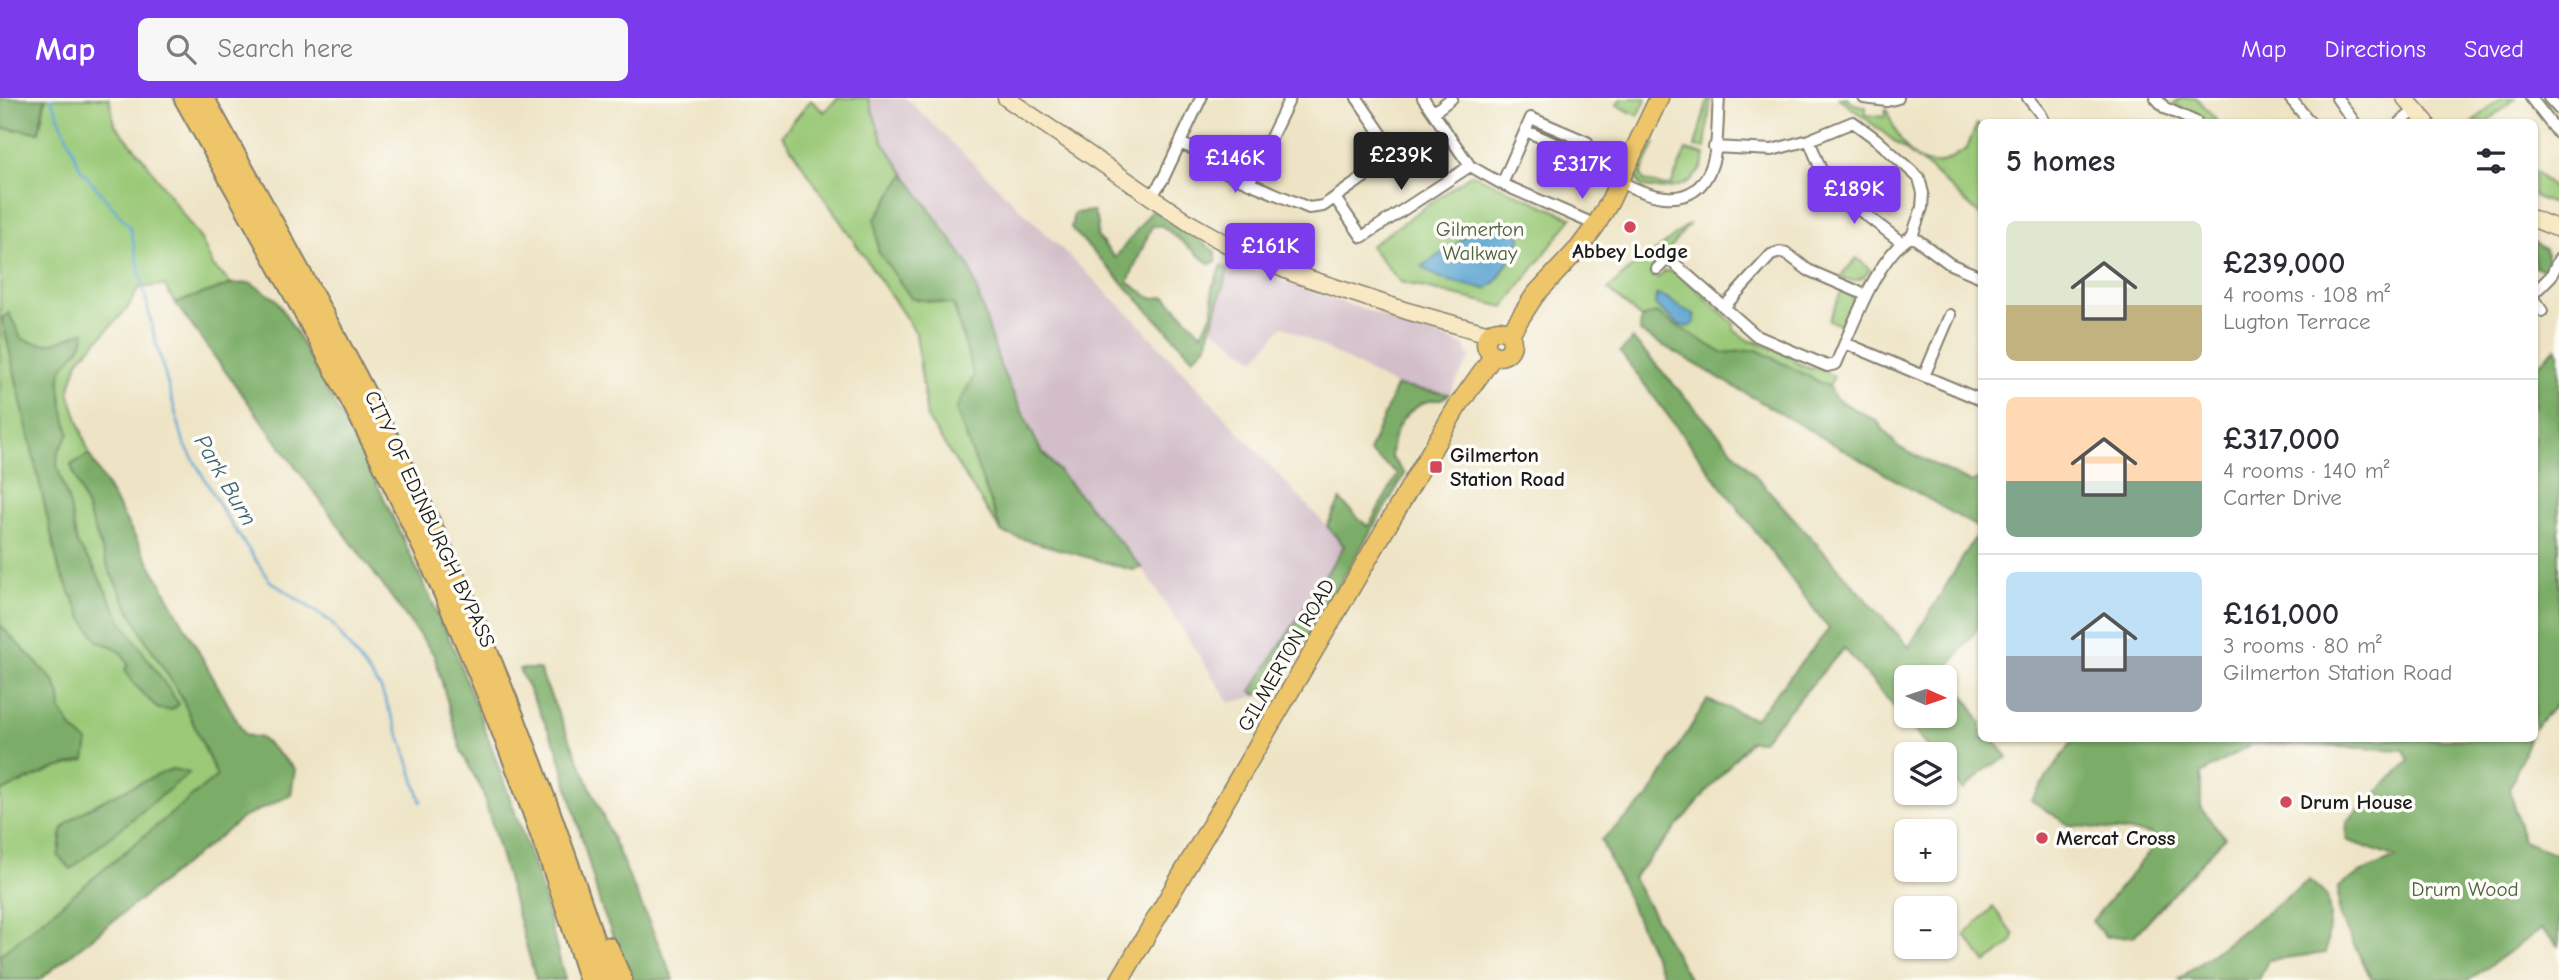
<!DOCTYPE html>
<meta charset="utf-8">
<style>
:root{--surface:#fff;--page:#f7f7f7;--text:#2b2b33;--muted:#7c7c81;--line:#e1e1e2;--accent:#7c3aed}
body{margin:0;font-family:"Comic Neue",sans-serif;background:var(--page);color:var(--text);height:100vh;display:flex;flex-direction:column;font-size:26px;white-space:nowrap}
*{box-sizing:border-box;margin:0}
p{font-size:23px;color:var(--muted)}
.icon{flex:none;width:38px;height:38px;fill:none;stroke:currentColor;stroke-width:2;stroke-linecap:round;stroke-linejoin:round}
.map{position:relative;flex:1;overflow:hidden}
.sheet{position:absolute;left:1978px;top:21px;width:560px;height:623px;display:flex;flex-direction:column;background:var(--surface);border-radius:10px;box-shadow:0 2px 5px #0004}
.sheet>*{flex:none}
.needle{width:46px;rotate:93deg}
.buttons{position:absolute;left:1894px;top:567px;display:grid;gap:14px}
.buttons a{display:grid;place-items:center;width:63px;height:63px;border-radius:10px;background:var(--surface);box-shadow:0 2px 5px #0004;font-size:35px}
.price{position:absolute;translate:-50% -60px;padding:0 16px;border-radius:7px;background:var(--accent);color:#fff;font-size:23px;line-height:46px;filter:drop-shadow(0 2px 4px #0008)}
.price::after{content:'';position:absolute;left:50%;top:42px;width:21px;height:16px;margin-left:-10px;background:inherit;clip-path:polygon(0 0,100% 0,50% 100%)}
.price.active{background:#222;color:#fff}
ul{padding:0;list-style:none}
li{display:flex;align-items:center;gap:21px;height:175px;padding:0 28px}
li+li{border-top:2px solid var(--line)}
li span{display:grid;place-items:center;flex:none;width:196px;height:140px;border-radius:10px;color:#555}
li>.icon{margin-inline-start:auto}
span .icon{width:84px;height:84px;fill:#fffc;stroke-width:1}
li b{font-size:30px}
h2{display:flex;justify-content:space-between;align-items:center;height:84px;padding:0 28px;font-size:30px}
header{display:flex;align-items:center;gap:42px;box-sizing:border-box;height:98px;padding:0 35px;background:var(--accent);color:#fff}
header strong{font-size:33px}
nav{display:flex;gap:38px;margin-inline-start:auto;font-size:24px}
.search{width:490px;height:63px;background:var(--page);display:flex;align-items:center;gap:18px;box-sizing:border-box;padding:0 24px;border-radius:10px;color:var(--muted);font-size:26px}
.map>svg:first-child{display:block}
</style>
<header>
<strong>Map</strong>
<div class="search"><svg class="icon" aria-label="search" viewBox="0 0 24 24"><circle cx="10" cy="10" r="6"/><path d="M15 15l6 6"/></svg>Search here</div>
<nav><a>Map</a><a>Directions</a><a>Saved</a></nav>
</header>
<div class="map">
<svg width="2559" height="882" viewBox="0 0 2559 882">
<rect width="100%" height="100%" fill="#fdfcf7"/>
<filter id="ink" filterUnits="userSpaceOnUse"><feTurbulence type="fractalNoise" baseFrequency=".0143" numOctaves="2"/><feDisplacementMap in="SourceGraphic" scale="14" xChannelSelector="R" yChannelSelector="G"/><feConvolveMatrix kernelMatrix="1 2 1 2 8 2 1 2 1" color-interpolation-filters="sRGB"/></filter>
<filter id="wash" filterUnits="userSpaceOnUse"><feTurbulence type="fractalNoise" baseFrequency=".00686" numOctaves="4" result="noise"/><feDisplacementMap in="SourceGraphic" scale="28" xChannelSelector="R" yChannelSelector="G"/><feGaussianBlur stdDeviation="1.57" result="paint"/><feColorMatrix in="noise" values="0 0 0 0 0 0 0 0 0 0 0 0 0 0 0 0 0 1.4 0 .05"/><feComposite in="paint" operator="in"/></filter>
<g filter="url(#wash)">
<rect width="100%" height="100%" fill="#eee4c5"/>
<path fill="#d2bdc8" d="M868,0H906L1132,219L1345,448L1256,598L1230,605L1142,470L1040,351L1001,270L969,167L883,44Z
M1230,165L1464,247L1470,260L1449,296L1396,288L1283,228L1255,261L1211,229Z"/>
<path fill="#9ac977" stroke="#5b724a" stroke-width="2" d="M46,0H109L114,25L143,60L202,143L213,168L232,186L175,205L164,187L139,190L127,211L78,263L69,294L89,356L71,367L110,474L145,541L181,598L217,678L0,859V26L2,30L39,34Z
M838,0H868L883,44L905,76L875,121L911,200L953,206L974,278L956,312L1002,435L927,320L916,235L782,37L811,2L824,14Z
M1621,0H1647L1638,18L1617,7Z
M1708,0H1711L1705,50L1695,49Z
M1839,0H1847L1852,5L1866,9V17L1885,19L1886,10C1893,29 1909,68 1935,66C1945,65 1957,56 1966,52L1977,26L1981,29V118L1930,71Z
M2181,0H2197L2218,24L2206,22L2173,7Z
M2500,0H2515L2487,24H2473Z
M1648,42L1655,45L1641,76L1644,83L1662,88L1671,87L1686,52L1705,57C1701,88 1665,97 1640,87L1634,75Z
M2536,73L2559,97V109L2534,98V75Z
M1472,76L1572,120L1504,209L1400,184L1370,148Z
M1690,125L1651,174L1658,180L1665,173L1677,174L1734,226V232L1749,243L1757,244L1793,259L1795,264L1811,271L1815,269L1834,278L1829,289L1757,252L1722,255L1656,215L1641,220L1608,191L1637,165L1639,167Z
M1857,160L1870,172C1861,185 1853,184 1839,180Z
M1842,192L1851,196L1853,205L1844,229L1829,222Z
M1993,809L2014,837L2012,845L1986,865L1965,837Z"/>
<path fill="#7bad68" stroke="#4c6442" stroke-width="2" fill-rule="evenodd" d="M0,0H45L39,34L2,30Z
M905,76L969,167L1001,270L1040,351L1142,470L1132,472L1002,435L956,311L974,278L954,207L911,200L878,153L875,121Z
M1153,111L1215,153L1217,163L1210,166L1162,128H1152L1128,184L1151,200L1166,199L1202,236L1213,213L1212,190L1222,167L1228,172L1206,247L1193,260L1071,130L1074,115L1093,113L1098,125L1097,138L1115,160Z
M2534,144L2545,151L2548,165L2544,172L2534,169Z
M251,185L276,201L297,236L382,396L455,553L489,642L538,779L565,882H536L482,692L462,655L434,557L175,205L232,186Z
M9,215L21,240C51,252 57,243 85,233C82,257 66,259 61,275C57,287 66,323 69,336L58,354L57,367L70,408L77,446L92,466L122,524L179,606L171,612L158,611L133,585L125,572L128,567C122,551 114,548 98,544L82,519L59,471L2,220Z
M1656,215L1722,255L1757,252L1829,289L1836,301L1877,323L1898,349L1972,385L1981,379V526L1948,570L1981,625V640L1993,641L2008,659L1986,671L1963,692L1944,669V656H1934L1844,550L1762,643H1750L1633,780L1690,882H1665L1601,742L1647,701L1707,602L1755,621L1829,531L1620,254L1633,241L1909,549L1980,431L1640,234L1641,220ZM1906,579H1944V618H1906Z
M2556,250L2559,256V603L2534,631V270Z
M1396,288L1449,296C1441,304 1433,300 1423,305C1400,317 1392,335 1391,359L1405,376L1279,587L1256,597L1251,593L1344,448L1327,428L1340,402L1368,429L1398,376L1369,354Z
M89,356L245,637L261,640L295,671L291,697L244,719L39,882H0V857L217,678L181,598L145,541L110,474L71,367Z
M0,527L54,583L60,597L61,613L74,633L88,644L85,662L53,671L0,694Z
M519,571H539L674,882H631L601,809L557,650Z
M2074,641H2529L2510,690L2523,743L2559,757V848L2541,831L2469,882H2372L2339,817L2338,789L2360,775L2396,760L2346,742L2347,724L2409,663L2404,652L2253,645L2201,676V711L2225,739L2134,838L2105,839L2092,823L2152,751L2151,736L2068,727L2031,702Z
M172,671L189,675L71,771L58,758C61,749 59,740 63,731C73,712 149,681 172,671Z
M2309,782L2327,798L2330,818L2326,855L2268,862L2259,882H2178Z"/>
<path fill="#58a3d0" stroke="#3a6076" stroke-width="2" d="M1490,122L1510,123L1519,130L1520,142L1509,163L1496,184L1486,191C1463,186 1439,184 1422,168L1458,145L1477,127Z
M1656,197C1672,198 1677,211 1694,216L1695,225L1688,229L1680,227L1655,207Z"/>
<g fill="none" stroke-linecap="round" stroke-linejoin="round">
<path stroke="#58a3d0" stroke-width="2.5" d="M51,0L81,72L130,129L154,237L184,345L227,420L270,483L330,523L381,591L404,649L421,704"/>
</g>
</g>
<g filter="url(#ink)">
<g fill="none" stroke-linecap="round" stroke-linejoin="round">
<defs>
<path id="street" d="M1423,0L1470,68L1502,86L1596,127
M1864,0L1887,3L1898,0
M2028,0L2040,15L2044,24
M2156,0L2165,10L2196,24
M2290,0L2310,24
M2337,0L2354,24
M2531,0L2559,36
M2549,0L2559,11
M1434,14L1452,0
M2401,24L2415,12
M1809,42L1827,87L1901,144
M1180,45L1211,59L1227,75L1240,81L1309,110L1323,108L1387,63L1391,57V50L1357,0
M1619,83C1649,99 1692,114 1710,72C1719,51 1717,22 1719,0
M1249,85L1290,0
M1502,86L1531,20L1587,44L1581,57L1526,33
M1151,99L1163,81L1201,0
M1335,100L1362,139L1470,68
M1912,138L1950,166L1981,179
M1657,171L1668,160L1757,238L1827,268L1836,266C1852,230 1877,157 1912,138L1922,110L1923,95L1919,80L1876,41L1853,24L1809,42L1772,52L1714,49
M2534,195L2551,178L2559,161
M2534,202L2542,213
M1724,209L1771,157L1780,154L1786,155L1808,172L1866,197
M1845,245L1981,302
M1924,278L1950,217"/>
<path id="secondary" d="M1006,0L1191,126L1230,148L1295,176L1407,213L1489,236
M2405,0L2426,24
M2534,121L2559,131"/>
<path id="primary" d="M1486 245a13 13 0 1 1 26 0a13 13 0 1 1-26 0Z
M1509,237L1535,197L1579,150L1596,127L1609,105L1659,0
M1120,882L1457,309L1494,257"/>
<path id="highway" d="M184,0C248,115 315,230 374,348C460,519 533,699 589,882
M204,0C275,129 349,258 414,391C491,549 554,714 607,882
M608,849L622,882"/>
</defs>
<use href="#street" stroke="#858070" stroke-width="14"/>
<use href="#secondary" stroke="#858070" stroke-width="19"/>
<use href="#primary" stroke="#858070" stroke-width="21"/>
<use href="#highway" stroke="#858070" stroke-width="23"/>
<use href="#street" stroke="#fff" stroke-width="10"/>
<use href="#secondary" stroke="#f8e8c3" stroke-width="16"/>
<use href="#primary" stroke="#eec569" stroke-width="18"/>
<use href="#highway" stroke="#eec569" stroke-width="19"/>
</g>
</g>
<g fill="#d1495b" stroke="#fdfcf7" stroke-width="2.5">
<circle cx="1630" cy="129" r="7"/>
<rect x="1429" y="362" width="14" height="14" rx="3.5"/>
<circle cx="2286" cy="704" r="7"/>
<circle cx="2042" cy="740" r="7"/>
</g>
<g text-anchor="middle" stroke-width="7" stroke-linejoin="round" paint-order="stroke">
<g font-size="21" fill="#4e6140" stroke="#fdfcf7">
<text x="1480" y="138">Gilmerton<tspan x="1480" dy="24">Walkway</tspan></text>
<text x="2465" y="798">Drum Wood</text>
</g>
<g font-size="21" font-weight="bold" fill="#1c1c1c" stroke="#fdfcf7" text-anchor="start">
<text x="1630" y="160" text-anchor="middle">Abbey Lodge</text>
<text x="1450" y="364">Gilmerton<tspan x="1450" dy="24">Station Road</tspan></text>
<text x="2300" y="711">Drum House</text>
<text x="2056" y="747">Mercat Cross</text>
</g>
<g font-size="21" fill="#1c1c1c" stroke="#fdfcf7">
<text transform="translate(430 421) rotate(65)" y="7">CITY OF EDINBURGH BYPASS</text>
<text transform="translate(1286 557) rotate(-60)" y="7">GILMERTON ROAD</text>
</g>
<g font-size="23" font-style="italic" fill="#3a6076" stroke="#fdfcf7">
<text transform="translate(226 382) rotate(60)" y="8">Park Burn</text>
</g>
</g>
</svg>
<div class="buttons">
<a><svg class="needle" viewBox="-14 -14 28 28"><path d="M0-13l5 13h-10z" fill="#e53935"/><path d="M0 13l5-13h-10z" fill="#7c7c81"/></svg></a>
<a><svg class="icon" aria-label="layers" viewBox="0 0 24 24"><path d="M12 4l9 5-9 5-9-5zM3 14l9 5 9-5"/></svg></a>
<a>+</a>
<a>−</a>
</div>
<b class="price active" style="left:1401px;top:94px">£239K</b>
<b class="price" style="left:1235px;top:97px">£146K</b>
<b class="price" style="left:1582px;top:103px">£317K</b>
<b class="price" style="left:1854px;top:128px">£189K</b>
<b class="price" style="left:1270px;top:185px">£161K</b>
<section class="sheet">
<h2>5 homes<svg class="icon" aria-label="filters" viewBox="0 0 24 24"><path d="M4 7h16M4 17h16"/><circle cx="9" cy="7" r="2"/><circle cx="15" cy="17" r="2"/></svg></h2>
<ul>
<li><span style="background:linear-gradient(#dfe7d0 60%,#c2b280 0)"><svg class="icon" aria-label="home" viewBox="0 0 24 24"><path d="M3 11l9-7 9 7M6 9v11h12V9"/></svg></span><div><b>£239,000</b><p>4 rooms · 108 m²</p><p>Lugton Terrace</p></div></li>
<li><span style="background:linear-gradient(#ffd9b3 60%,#7fa58c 0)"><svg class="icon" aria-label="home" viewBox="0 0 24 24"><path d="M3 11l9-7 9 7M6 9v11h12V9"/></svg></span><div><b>£317,000</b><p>4 rooms · 140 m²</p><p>Carter Drive</p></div></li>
<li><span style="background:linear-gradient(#bfe0f5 60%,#9aa5b1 0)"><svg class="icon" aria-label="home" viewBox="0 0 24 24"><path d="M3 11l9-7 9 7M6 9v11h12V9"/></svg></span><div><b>£161,000</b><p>3 rooms · 80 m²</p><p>Gilmerton Station Road</p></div></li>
</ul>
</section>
</div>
